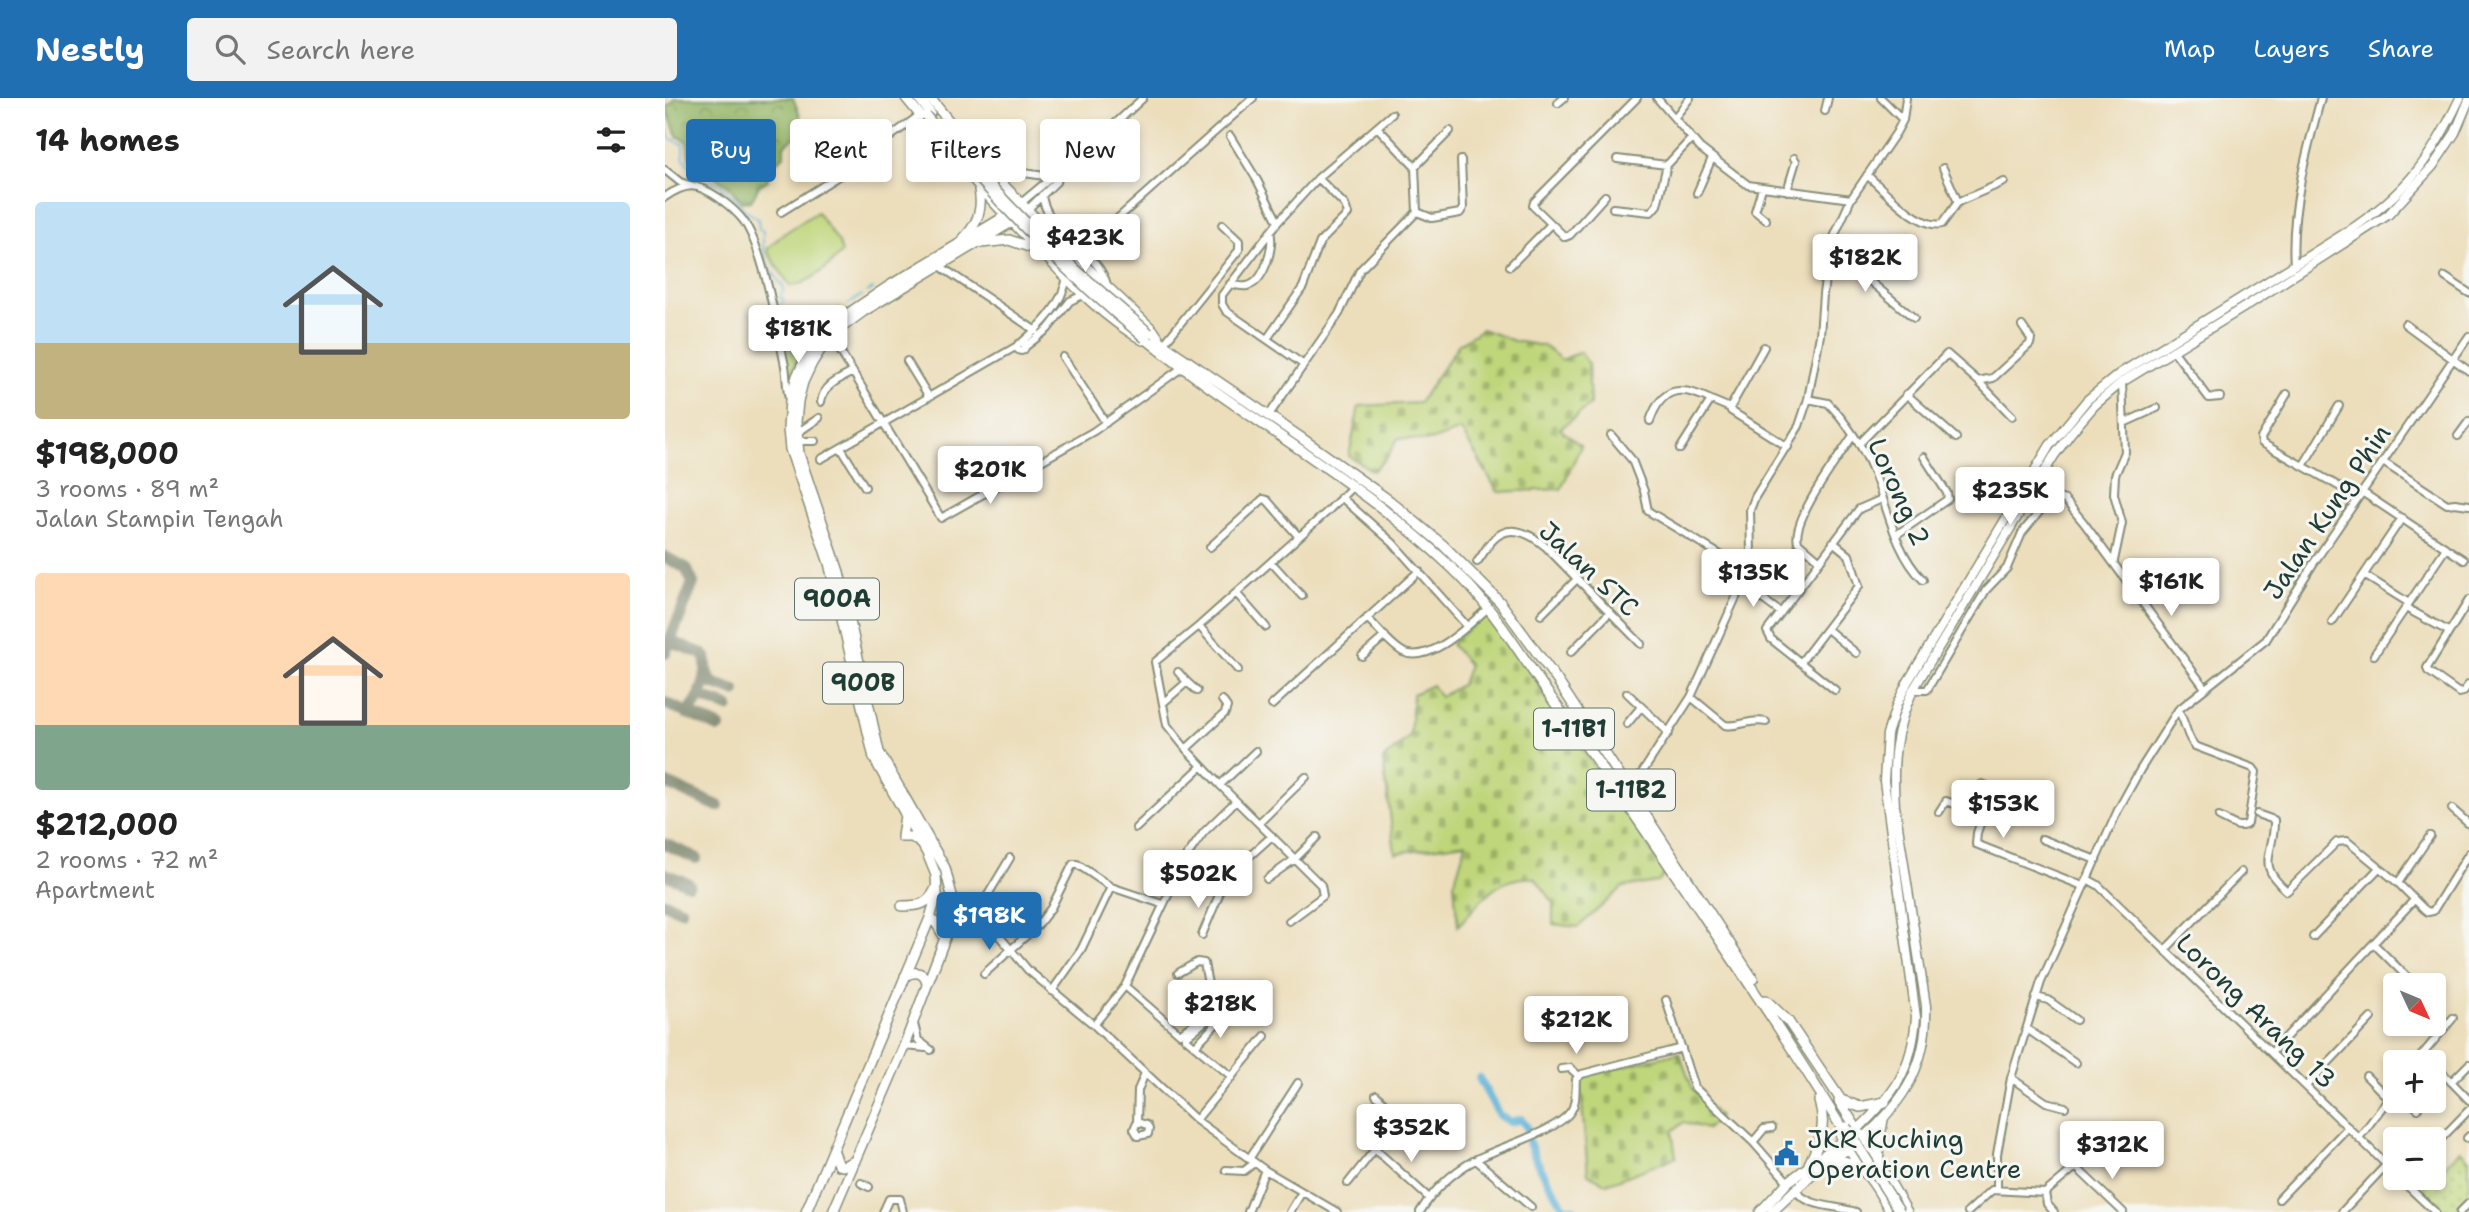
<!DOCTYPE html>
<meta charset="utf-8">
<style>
:root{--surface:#fff;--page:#f2f2f2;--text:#222;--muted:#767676;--accent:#1f6fb2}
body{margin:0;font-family:"Shantell Sans",sans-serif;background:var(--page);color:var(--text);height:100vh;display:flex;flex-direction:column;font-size:26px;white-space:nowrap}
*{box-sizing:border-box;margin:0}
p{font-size:23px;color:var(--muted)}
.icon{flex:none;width:38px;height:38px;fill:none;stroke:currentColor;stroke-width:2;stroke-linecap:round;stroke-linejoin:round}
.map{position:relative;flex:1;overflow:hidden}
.drawer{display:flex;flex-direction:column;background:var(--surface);width:665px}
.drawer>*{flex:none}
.hud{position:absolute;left:21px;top:21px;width:665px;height:63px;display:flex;gap:14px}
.needle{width:46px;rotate:134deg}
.tools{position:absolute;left:1718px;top:875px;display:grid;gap:14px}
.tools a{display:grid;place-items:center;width:63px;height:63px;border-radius:7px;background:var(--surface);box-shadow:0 4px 10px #0003;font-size:35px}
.price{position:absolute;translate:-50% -60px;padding:0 16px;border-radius:7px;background:#fff;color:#222;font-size:23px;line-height:46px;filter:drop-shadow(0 2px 4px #0008)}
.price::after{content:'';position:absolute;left:50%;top:42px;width:21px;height:16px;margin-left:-10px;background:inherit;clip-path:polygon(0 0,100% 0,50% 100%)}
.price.current{background:var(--accent);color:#fff}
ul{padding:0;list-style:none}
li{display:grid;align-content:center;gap:14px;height:371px;padding:0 35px}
li span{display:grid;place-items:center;height:217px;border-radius:7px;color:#555}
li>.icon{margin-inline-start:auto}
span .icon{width:126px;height:126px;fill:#fffc;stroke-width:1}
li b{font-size:30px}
h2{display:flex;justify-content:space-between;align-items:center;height:84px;padding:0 35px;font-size:30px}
.pill{padding:0 24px;border-radius:7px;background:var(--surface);box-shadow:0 4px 10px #0003;font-size:24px;line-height:63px}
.pill.current{background:var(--accent);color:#fff}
header{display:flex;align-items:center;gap:42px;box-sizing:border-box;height:98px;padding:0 35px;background:var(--accent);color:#fff}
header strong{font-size:33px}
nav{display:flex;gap:38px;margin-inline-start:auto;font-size:24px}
.search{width:490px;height:63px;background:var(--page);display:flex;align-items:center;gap:18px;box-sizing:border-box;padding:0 24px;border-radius:7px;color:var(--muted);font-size:26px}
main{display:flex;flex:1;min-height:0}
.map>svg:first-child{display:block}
</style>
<header>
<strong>Nestly</strong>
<div class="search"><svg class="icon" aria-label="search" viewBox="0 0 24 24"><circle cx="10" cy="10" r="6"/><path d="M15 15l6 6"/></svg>Search here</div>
<nav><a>Map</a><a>Layers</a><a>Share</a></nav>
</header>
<main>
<section class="drawer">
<h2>14 homes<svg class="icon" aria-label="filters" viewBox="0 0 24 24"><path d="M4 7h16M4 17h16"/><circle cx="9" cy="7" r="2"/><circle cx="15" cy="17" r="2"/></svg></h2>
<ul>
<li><span style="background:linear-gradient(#bfe0f5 65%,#c2b280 0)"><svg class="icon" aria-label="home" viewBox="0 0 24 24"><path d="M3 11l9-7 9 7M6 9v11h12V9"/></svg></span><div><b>$198,000</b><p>3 rooms · 89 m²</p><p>Jalan Stampin Tengah</p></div></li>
<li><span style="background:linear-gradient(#ffd9b3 70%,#7fa58c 0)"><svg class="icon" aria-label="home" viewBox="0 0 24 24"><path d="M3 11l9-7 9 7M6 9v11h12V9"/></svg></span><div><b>$212,000</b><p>2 rooms · 72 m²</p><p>Apartment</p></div></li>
</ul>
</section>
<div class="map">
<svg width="1804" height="1114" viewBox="0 0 1804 1114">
<defs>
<pattern id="green-dots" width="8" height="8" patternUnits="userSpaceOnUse" patternTransform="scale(1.75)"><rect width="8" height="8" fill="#bfd67a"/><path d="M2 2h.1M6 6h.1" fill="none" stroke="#9baf65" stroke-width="1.8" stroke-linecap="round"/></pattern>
<pattern id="forest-crowns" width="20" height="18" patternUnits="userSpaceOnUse" patternTransform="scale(1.75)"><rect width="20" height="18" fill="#97b76a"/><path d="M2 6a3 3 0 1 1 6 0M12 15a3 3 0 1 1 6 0" fill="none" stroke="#7b9658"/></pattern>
<pattern id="cemetery-stones" width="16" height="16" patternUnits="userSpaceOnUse" patternTransform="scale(1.75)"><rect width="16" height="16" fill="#bfd67a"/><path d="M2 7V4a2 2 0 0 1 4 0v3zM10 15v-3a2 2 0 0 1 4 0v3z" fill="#9baf65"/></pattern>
</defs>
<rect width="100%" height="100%" fill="#f6f6f2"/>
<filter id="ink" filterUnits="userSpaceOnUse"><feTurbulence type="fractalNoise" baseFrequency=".0143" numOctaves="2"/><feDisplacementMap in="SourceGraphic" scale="14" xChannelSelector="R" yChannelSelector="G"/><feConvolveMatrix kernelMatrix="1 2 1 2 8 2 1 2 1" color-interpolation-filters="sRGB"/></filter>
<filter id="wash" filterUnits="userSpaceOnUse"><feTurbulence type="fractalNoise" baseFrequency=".00686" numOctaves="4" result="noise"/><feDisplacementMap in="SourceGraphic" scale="28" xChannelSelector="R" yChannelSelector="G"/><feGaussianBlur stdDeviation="1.57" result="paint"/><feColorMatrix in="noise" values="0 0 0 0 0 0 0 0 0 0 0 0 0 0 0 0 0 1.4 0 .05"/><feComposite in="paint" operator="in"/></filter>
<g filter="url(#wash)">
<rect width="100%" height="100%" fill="#ecdebb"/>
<path fill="url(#green-dots)" stroke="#6f8a57" stroke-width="2" d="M175,210L176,213L137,246L132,247L118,239L115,220L123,233L131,234Z
M119,247L127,251H138L122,284Z
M1795,1052L1804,1061V1098L1788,1114H1779L1757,1092Z"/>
<path fill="url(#forest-crowns)" stroke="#5b7a4f" stroke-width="2" d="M9,0H128L135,17L133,37L119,47V58L111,64L102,77L103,82L94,88L86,103L77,104L65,90L24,60L22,43L12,38L1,9L8,4Z"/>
<path fill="url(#cemetery-stones)" stroke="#6f8a57" stroke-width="2" d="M817,231L849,243L879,248L897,262L915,254L923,265L925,307L895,331L916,348L896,391L833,394L796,332L765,343L733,340L723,358L708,373L684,358L694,308L754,305L794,246Z
M820,516L848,548L1001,775L993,784L958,789L913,829L888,826V804L870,780C832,777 817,802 793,828L789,786L801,745L730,755L718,662L745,638L748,596L767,587L775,599L797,586L804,567L786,546Z
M1014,955L1028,991L1054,1019L1042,1031L1019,1024L1007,1033L1011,1059L942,1086L923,1076L915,984L922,976Z"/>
<path fill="#bfd67a" stroke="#6f8a57" stroke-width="2" d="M152,114L174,145L177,154C166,167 143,187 125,188L102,153L103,150L117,137Z"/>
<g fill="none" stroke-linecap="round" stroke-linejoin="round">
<path stroke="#59b0d6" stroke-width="2" d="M0,1L2,0
M0,24L4,40L18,46V59L26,70L56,88L80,112L93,121L94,132H97L98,134V151L103,168L119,190L115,200L119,201L115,210
M202,194L208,191
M183,206L197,197
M118,225L123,234L132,236
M156,228L154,224L174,212"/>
<path stroke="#59b0d6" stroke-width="8" d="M814,980L834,1017L845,1024L856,1021L863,1031C859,1049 889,1093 900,1110L909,1111L911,1114"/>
<path stroke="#868e78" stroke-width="12" d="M0,459L21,470L28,485L0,555
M5,543L35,555L40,559C44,576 36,605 21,615
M42,575L47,585L70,593
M35,593L39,600L63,609
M0,605L54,629
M0,685L53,708
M0,746L31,760
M0,776L24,786
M0,805L16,812"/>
</g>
</g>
<g filter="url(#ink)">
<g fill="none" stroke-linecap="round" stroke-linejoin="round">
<defs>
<path id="minor" d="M992,0L1035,50L1083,87L1186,101
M1216,0L1238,22
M893,5L899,0
M1160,13L1163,0
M1010,19L1025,0
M565,38L592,82L613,124
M313,58L359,75L387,79
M952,61L1002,67
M750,69L785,33
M1278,70L1293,104
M0,72L15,84L24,87
M1202,77C1218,91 1255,132 1277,126L1293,104L1339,84
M1097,90L1090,113L1101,122
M1122,93L1131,63L1129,60
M1032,95L1047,60
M377,97C381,134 434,153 442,187
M940,98L905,137L900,139L868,108L869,104L972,0
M0,99C22,84 32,85 54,100C62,106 72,114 78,122C99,151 112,231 120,268C122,279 121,290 124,300
M356,105L387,79L398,74L478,0
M948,110L986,114L992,107L1002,67L1026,41
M362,112L391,84L397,75
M116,114L199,62L218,44L255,17
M752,114L767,120L795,115L798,110L796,62
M416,153L588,0
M1166,153L1188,169L1249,220
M1629,167C1625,114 1642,51 1656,0
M275,168L371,233
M845,168L886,126
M1780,179L1804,195
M565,186C570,187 577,189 582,188C599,185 610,148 605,134
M1740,226L1804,273
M166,238L276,420L429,333L518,269
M115,239C130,253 138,251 153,238
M602,241L638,189L655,144L683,116L680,107L653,80
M356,245C377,227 396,208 402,180
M352 249a4 4 0 1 1 8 0a4 4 0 1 1-8 0Z
M498,247L574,152V143L557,127
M360,249L383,231L405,203L418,197
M1099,249L1065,310L1066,313L1123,349
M1508,252L1544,300L1555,299
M398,259L441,325
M242,263L264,299
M639,267L561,213L557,206V197L613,124L653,80L727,16
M1313,283L1328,280L1365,246L1366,241L1357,228
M1241,296L1291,340
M1622,296L1596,340L1597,345L1684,394L1692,401
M1143,301L1163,305C1179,321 1200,352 1208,373C1223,409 1229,453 1258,482
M156,304C158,287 175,281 188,274
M604,317L674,216L695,172L752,114L750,69L712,29
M985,323C997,288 1016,287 1046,302
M1459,325L1492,310
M132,335L154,320
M946,337L967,362L979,393L983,413L1082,473
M1793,338L1804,323
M132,343H150
M1194,346L1282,256L1313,283L1347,318
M176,350L200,389
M1015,351L1046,302L1065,310
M156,361L352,248
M1718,364L1782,406L1790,405L1804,407
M303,368L319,396
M1638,368L1674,308
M1697,394L1799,462
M676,399L728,445L802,528
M1231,437L1283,401L1282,395L1259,359
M545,449L598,401L602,402L634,439
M1155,463L1133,444C1126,422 1174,359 1187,339
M1449,463L1457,425L1449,396L1450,377L1460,354L1457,284
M606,464L637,498
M812,464C818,457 822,447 829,441C846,424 867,437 881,449L976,546
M1699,477L1744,505
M1077,486L1115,514
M571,495L601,529
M1804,502L1762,570L1763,573L1794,595L1798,594L1804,586
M1741,510L1783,533
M876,517L912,481
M702,520C713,530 725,547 738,554C765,567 805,526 823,510
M1667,524L1737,420
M534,528L573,572
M1162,531L1191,555
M906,554L945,514
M1709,557L1781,450
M697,558L720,538
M1136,564L1194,488L1184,457L1168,444
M513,574L522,584
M1170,592L1106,541L1102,533L1194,411L1217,401
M1248,592H1262L1321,492L1342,470L1357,435L1383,403L1393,400L1400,402L1419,425L1540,590
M962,595L1004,635
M1026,599L1060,627C1074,630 1085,620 1101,624
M498,605L522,584L532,593
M607,607L754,473
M1513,612C1521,624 1521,639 1530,648L1588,670L1591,674L1583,725C1575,733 1563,723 1554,719
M962,626L976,609
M521,651L560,615L562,609L557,602
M1317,686L1327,690L1312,735L1311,746L1418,788
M555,687L591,653
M966,692L1026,599L1077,486L1086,455L1085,412L1090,399L1134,328L1143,301L1155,237L1158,196L1163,161L1169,139L1186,101L1231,35L1238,22L1241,0
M1787,711L1804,726
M1274,714L1281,703L1318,716
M1592,716L1609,722C1610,757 1589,765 1622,793L1672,744L1682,743L1733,785L1759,811L1763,814L1768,813L1804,755
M594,725L641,679
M471,730L537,668
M1377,741L1431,762
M521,759L551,789L554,797L537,837
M345,760L315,810V815L363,872L429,927L531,1022L600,1072L672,1114
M577,765L607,738
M602,781L630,761L652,739
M1422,781L1433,787L1731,1076
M1733,785L1765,738
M624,823L658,798L656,787L555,687L521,651L502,627L490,564L534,528L663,413L688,388
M1648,839L1714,770
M1709,846L1750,887
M1501,851L1576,774
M319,876L373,827L386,810L408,766H412L446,789L497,806
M460,888L515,936L545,913L547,907L539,865L532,864L513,875
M1769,892L1774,884
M387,893L416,852L446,789
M513,897L534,922
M1371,899L1383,902L1411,922
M1001,902L1029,989L1088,1044L1123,1084
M249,926L253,942L266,952
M429,927L460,888L521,759L539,734L571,703
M1362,931L1411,965
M239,948L261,950
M530,948L554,923L555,920L553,917L547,918L520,940L567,979
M1607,954L1749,802
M1751,964L1788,920
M1769,966L1804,1002
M896,971L905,970L914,978
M1701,978L1723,1000
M1346,980L1381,1004L1400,1009
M1786,984L1804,966
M1641,988L1706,920
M1744,1003L1753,1011
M531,1022L600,938
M472,1024L482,1027L484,1031L483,1036L473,1038L469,1031L472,1024L473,992L480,975
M1694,1040L1731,991
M1802,1040L1804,1038
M1088,1044L1099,1031L1107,1030
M1769,1048L1804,1012
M711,1052L764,1100
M584,1061L633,985
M811,1062L866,1109
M561,1072L579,1073L589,1065
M1734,1080L1770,1114
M196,1085L204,1089
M683,1085L733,1022L731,1016L711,997
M1129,1091C1143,1110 1170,1107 1191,1114
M1332,1092V1056L1346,980L1376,884L1453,712L1475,672L1513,612L1601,542L1648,466L1804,238
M1380,1095L1382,1106L1389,1114
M1614,1101L1683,1029
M218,1114L224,1101H235L238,1114
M583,1114L600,1072
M625,1114L637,1094
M755,1114C768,1093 788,1074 810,1062C833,1049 892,1034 906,1013C912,1004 910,991 911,981L917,976L1017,950
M1303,1114L1327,1092L1380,1095L1407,1072L1412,1070L1458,1114
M1677,1114L1721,1067
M1795,1114L1804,1105"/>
<path id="major" d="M1192,1032C1230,996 1247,972 1251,919L1219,683L1222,636L1232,606L1242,585L1385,347L1422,302L1454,276L1682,134C1740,96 1766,62 1795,0
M1198,1040C1240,1003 1263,966 1261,908L1230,708C1227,663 1229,634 1248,592L1389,358L1405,336L1430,307L1457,284L1578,210L1723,117L1768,68L1790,35L1804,2"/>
<path id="highway" d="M241,0L264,28
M254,0L265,15
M265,0L324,72L379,129L488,232L498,247
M275,41C303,77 333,110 365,142C400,178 434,217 478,242
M299,140C312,127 318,110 314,92
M316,145L344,142L370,151
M480,240C579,321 694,381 787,470C830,510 860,565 895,612C940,673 983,736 1025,798C1079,878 1133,957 1182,1039
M496,245L635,339L725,403L778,447L835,504L892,582L1088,881
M240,717L237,739H247L255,745
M237,808C253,808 263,807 270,792
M265,820L271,825L280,840
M240,878C250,872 260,874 262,886
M1101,902L1123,923L1176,1002L1195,1009L1220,1004
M1174,1003L1212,1062
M1218,1022L1213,1049L1214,1065L1242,1114
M1175,1036L1196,1069
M168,1054L173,1067L178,1068L189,1063
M1166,1062C1200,1060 1210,1089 1226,1114
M1144,1066C1155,1044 1162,1027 1154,1003
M141,1114L265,820L272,797L271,777L262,755L209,660L164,465L125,351L123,331L125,302L132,278L144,254L169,225L224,188L334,122L356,105
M168,1114L239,948L280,840L288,811L287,798L280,770L214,654L174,474L134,356L131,324L133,303L138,284L147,265L161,243L173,232L199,213L340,128L362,112
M1095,1114L1123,1084L1192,1032
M1107,1114L1148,1075L1198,1040"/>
</defs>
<use href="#minor" stroke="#868e78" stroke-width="10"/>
<use href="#major" stroke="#868e78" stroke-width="11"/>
<use href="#highway" stroke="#868e78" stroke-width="12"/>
<use href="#minor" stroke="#fff" stroke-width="6"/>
<use href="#major" stroke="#fff" stroke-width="8"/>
<use href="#highway" stroke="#fff" stroke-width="9"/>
<defs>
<path id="highway-bridge" d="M261,18C327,100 398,173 480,240
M304,62C356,126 422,182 484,235
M1181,1029L1235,1114"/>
</defs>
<use href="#highway-bridge" stroke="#868e78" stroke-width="12" stroke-linecap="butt"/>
<use href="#highway-bridge" stroke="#fff" stroke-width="9"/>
</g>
</g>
<defs>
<symbol id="civic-bare" viewBox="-9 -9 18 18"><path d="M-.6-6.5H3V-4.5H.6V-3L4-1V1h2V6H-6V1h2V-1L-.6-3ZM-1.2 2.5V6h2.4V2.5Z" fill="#1f6fb2" stroke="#f6f6f2" stroke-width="2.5" paint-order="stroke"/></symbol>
</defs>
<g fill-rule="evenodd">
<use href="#civic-bare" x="1104" y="1038" width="35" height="35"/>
</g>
<g text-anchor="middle" stroke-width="6" stroke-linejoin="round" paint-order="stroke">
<g fill="#f6f6f2" stroke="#60746d" stroke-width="2">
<rect x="130" y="480.5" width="84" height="41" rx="5"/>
<rect x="158" y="564.5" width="80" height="41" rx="5"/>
<rect x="869" y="610.5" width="80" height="41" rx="5"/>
<rect x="922" y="671.5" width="88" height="41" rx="5"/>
</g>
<g font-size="24" font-weight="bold" fill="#1f3d34">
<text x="172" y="509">900A</text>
<text x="198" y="593">900B</text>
<text x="909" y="639">1-11B1</text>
<text x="966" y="700">1-11B2</text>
</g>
<g font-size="26" fill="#1f3d34" stroke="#f6f6f2">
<text transform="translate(1234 394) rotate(66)" y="9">Lorong 2</text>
<text transform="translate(1662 414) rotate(-56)" y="9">Jalan Kung Phin</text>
<text transform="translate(924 471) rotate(43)" y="9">Jalan STC</text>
<text transform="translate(1591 913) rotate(44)" y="9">Lorong Arang 13</text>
</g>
<g font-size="26" fill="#1f3d34" stroke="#f6f6f2" text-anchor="start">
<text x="1142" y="1050">JKR Kuching<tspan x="1142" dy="30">Operation Centre</tspan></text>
</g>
</g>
</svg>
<div class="tools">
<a><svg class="needle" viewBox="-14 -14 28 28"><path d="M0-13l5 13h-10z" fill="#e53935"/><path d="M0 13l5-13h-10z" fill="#767676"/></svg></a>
<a>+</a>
<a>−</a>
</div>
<b class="price" style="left:420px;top:176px">$423K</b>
<b class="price" style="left:1200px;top:196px">$182K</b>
<b class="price" style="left:133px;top:267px">$181K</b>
<b class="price" style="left:325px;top:408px">$201K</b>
<b class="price" style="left:1345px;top:429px">$235K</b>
<b class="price" style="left:1088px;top:511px">$135K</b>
<b class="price" style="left:1506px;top:520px">$161K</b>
<b class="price" style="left:1338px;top:742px">$153K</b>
<b class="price" style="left:533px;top:812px">$502K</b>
<b class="price current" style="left:324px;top:854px">$198K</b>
<b class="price" style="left:555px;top:942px">$218K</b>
<b class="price" style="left:911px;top:958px">$212K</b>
<b class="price" style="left:746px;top:1066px">$352K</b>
<b class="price" style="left:1447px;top:1083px">$312K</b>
<div class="hud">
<a class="pill current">Buy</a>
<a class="pill">Rent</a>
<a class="pill">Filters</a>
<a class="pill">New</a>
</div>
</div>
</main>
